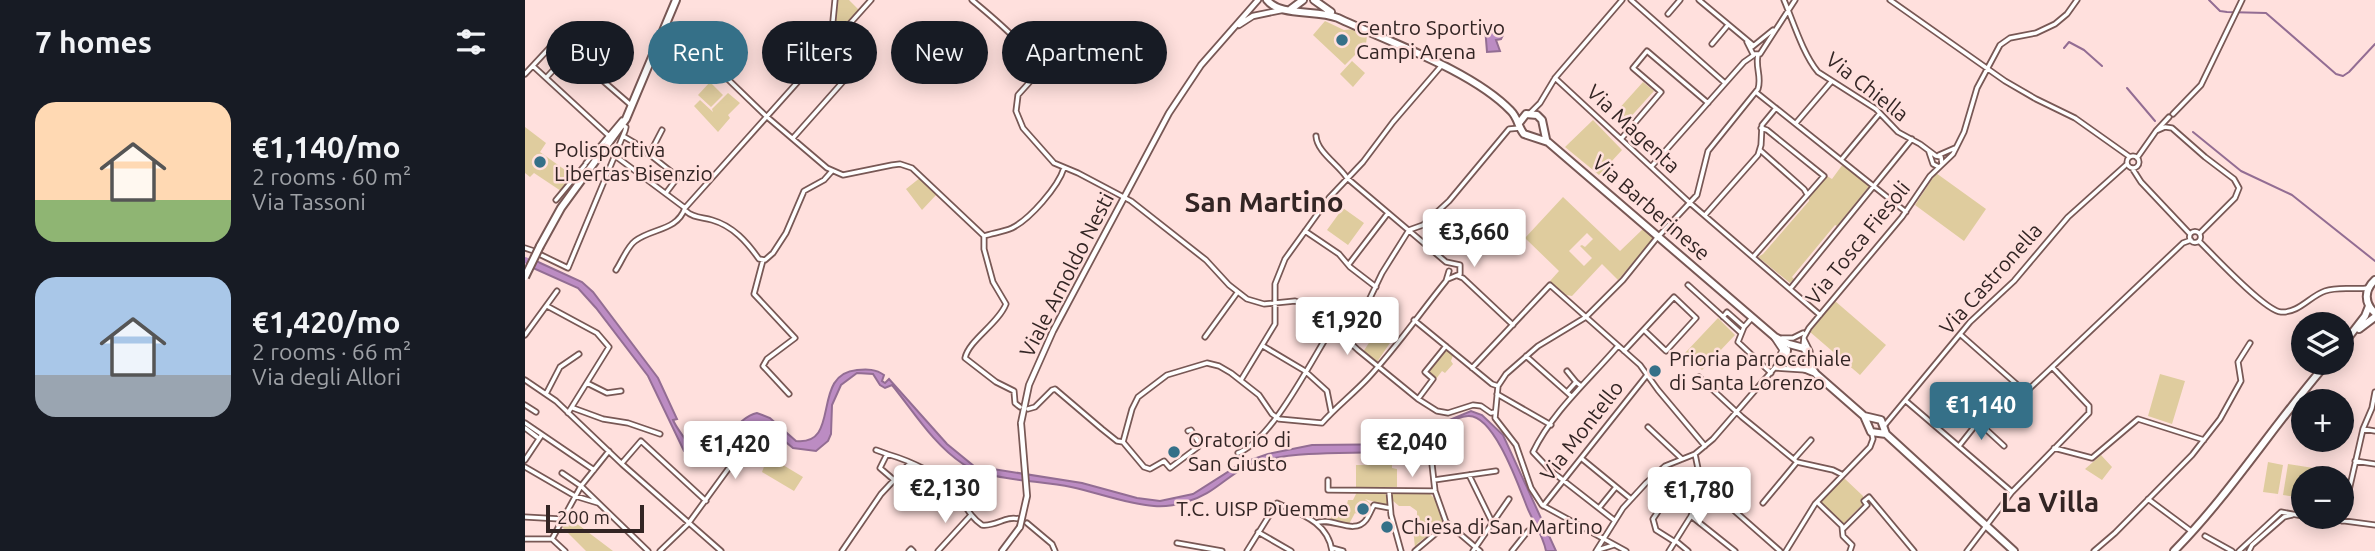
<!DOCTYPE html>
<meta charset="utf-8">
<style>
:root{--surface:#171b24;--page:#20242c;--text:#f1f3f6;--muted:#9ea1a6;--accent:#357088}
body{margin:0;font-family:Ubuntu,sans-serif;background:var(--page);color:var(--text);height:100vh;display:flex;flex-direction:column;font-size:26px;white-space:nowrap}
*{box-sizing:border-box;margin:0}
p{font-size:23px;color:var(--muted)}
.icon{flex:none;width:38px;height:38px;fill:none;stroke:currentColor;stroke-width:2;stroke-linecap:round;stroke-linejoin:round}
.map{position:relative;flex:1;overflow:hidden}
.side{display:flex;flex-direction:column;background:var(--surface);width:525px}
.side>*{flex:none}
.guide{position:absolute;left:21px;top:21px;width:665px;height:63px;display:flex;gap:14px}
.fabs{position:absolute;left:1766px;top:312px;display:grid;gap:14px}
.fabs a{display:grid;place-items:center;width:63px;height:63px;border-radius:50%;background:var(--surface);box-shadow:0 4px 18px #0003;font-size:35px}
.scale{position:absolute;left:21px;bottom:18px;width:98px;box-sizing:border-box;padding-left:7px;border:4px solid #332524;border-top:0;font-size:19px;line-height:24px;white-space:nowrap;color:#332524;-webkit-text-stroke:5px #ffe0dd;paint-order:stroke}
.price{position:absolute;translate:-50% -60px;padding:0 16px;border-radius:7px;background:#fff;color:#222;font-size:23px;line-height:46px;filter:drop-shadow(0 2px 4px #0008)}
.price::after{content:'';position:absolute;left:50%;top:42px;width:21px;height:16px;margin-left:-10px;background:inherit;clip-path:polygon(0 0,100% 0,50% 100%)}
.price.selected{background:var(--accent);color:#fff}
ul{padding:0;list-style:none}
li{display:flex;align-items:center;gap:21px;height:175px;padding:0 35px}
li span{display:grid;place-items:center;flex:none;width:196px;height:140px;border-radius:21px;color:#555}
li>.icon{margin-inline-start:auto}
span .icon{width:84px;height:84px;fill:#fffc;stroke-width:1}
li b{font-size:30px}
h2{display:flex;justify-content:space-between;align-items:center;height:84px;padding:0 35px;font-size:30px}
.pill{padding:0 24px;border-radius:32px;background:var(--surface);box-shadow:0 4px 18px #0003;font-size:24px;line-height:63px}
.pill.selected{background:var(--accent);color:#fff}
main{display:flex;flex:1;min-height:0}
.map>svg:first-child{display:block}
</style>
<main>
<section class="side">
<h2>7 homes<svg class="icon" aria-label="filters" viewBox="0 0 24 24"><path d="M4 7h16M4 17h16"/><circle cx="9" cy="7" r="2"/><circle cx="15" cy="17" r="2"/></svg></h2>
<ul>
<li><span style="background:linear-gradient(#ffd9b3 70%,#8fb573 0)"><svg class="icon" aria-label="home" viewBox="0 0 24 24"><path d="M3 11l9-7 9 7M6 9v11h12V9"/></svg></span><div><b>€1,140/mo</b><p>2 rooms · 60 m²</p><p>Via Tassoni</p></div></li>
<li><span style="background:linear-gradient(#a9c7e8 70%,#9aa5b1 0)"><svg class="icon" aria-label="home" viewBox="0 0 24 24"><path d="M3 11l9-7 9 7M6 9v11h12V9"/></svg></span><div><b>€1,420/mo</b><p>2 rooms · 66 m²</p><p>Via degli Allori</p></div></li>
</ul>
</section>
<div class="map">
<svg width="1850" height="551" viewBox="0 0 1850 551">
<rect width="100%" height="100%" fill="#ffe0dd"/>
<path fill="#dfcc9e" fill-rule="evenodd" d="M313,0H324L334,10C328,18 321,32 310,29Z
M800,21L819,30L830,29L842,36L841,44L820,65L788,35Z
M827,61L840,73L828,87L815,74Z
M185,82L198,95L186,107L173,95Z
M1118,82L1129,91L1101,122L1091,112Z
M203,93L215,103L203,115L205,118L193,132L169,106L175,100L188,112L187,109Z
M1068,120L1097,150L1074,175L1040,147Z
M0,127L21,143L15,152L47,175L36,191L9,173L5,177L0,173Z
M1318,164L1345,185L1312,226L1310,225L1267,277L1269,279L1265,283L1233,257L1238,254L1284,201V198L1302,176L1307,179Z
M1411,173L1461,209L1439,241L1390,205Z
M396,177L412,194L397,210L381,189Z
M1038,197L1095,251L1119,228L1130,237L1093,280L1077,264L1047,296L1041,295L1025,281L1034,271L1000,238ZM1062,233L1068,239L1060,247L1057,245L1055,246L1067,258L1059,266L1044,251Z
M818,208L839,223L823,245L802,230Z
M1310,301L1361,345L1335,375L1285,332Z
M1193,318L1210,335L1177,370L1160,353Z
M853,329L867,340L852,362L838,352Z
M922,350L928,355L926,361L928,364L920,373L917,371L911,379L903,372Z
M1635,374L1660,381L1647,424L1623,416Z
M1576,455L1587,467L1577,480L1560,469Z
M243,456L278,477L269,491L237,472Z
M1743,462L1758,465L1753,494L1738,492Z
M1763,464L1814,472L1813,478H1778V498L1758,495Z
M831,465H867V468L872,469V487H831Z
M1319,478L1338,496V504L1318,524L1295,502Z
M841,491H860L863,506L840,499L846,504L839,518L830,513L824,524L800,517L805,510V515L811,516L813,511L820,512L823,500H828L832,492Z
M867,493H904L910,499L918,524L893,543L890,548L888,528L892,527V511L885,506H874L867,500Z
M40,520L51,523L88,551H61L37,527Z"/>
<path fill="#bc8cc3" stroke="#936d93" stroke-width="2" d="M971,26V32L978,35L976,39L971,40L975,51L962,52L960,27Z
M11,261L57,282L68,292L133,378L152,419L148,420C151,427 156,433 160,439C187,475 204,419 232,413L245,418L271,441C317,446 285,374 332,370C342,369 351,369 359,375L357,381L360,383L364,379L422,444L455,471L459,472L468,469L557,483L612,498L635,501L668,494L717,463L743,454L787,445L889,444L901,439L917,423L946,411L957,415L978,435L1031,551H1021C1018,535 1008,522 1002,507C994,487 969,414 943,416C924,417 915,434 903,448C848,457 795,448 739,460C707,467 693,494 661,502C651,505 639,507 629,506C601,504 574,493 546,487C514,480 463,481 438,464C408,444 389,412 367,385L360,388L355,385L348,374L332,373L316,385L307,405L306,434L303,441L291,451L268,448L239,424L227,423L206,438L187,457L174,458L159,451L123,376L71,308L53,288L8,268Z"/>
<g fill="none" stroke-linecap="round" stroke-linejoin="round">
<path stroke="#936d93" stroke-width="2" d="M1684,0L1695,11L1702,12L1741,13L1811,74L1818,76L1824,72L1850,44
M1539,48L1544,42L1559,50L1577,66
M1602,88L1630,121
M1668,132L1716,171L1767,195L1850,261"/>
<path stroke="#bc8cc3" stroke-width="6" d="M0,260L11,265"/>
<defs>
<path id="minor" d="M447,0C462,13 516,55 511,75L493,95L491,111L498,128L529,163L553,173L606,201L681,260L704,285L722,299L739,304L770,301L787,307L833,350L893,399L912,411L923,413L948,405L956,406L966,413L970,412
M1106,0L1200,83
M1174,0L1228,45
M1259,0C1268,21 1278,54 1293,72L1351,109L1373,132L1395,144L1411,156L1416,157L1417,164
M1365,0L1480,81L1511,99L1550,118L1605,157
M1143,14L1155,0
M140,27L181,58L241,116L302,168L318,175L367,165L375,164L387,168L459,236V249L468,282L481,304C473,324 444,340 440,358L471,382L489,391L490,403L495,407
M307,31L338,59
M32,41L107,106
M1222,42L1228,54H1235L1270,0
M1187,44L1203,25
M1227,47L1248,30
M301,49L307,31L310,0
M8,66L83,135
M0,74L44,27
M21,78L45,52
M1030,78L1165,203L1295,315
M1232,93L1381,212
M1005,113L1015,103L1030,78L1097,0
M1648,114L1676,85L1717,0
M1271,123L1306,82
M1631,131L1640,127L1647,128L1680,157L1709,179L1714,188L1710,198L1675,233
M98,136L110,143L153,177L141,193
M791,136C792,152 813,164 822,178L921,262L935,265V274L923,279
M268,138L346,50
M1096,139L1136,92L1108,68L1122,51L1183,103
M1235,150L1279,189L1282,194
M1404,152L1408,164L1414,167
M89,155L160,208
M124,155L137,130
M1414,155L1430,148
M1602 162a6 6 0 1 1 12 0a6 6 0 1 1-12 0Z
M1612,158L1631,131L1644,117
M1316,160L1355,113
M61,163L97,120
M1126,167L1219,62L1229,55
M1607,168L1616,182L1665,234
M31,200L60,165
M161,211C168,218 177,217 187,220C208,226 222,242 234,259L240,260L248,253L261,233L279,191L299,180L307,171
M1180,215L1233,155L1236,145L1237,125L1251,108
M780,231L814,254L825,267L851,287
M1664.5 237a5.5 5.5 0 1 1 11 0a5.5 5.5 0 1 1-11 0Z
M459,236C468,233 478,232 487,228C505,219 533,187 539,168
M1674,241C1688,255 1740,311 1756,312C1774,313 1785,296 1800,291C1814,286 1829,290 1843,288
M0,248L9,251
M14,254L43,268L100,131L101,127L97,125
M1229,256L1299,176L1242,130L1236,128
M238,260L229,294L270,338L242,359L238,366L264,394
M824,264L863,213
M91,270C97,261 102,247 110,241C127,228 152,231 160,208L346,0
M933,276L938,278L988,325
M1163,285L1216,333
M1265,289L1387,139
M22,306L72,333L84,347L43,413
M1198,317L1202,312L1219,327
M1226,319L1219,327L1213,342L1246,373
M889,320L967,384L973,386
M0,335L32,291
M1436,335L1496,388L1503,390L1658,243L1666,240
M680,337L712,293
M1249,338L1257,350L1252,363
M1257,338H1268L1278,333
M820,339L833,323L857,273L884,230L898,225L924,201L984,129L995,128
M1279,339L1285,351L1287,365
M738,346L780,371L802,391L806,411
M1278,347L1279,337L1284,328L1377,217L1405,176L1428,154L1439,132L1452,88L1475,45L1485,38L1511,33L1530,24L1542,14L1552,0
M1099,351L1149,297L1171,318L1141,351L1119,330
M1001,356L1046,396
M947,368L1025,285L1115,365L1133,390L1180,446
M1251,368L1280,370
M1042,371L1051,382
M1174,377L1217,417L1272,462L1308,470L1318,475
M0,380L31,401L97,464L196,551
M716,380L750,324V284L760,259L804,198L838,162L868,122L917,65
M62,383L82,393L96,391
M1043,391L1051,382L1056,386
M21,394L35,367L54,354
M972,394L1026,425
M893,399L908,379L900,372L921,346
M1381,401L1487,492
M0,405L11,412
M48,408L78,419L103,423L135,434
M503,409L510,407L527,390L530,389L577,429L592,441L598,442L619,467L625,469L639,461L645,468L673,447L674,443L666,430L663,431
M0,423L69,470
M1359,426L1445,322L1489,281L1543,217L1602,164
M1123,427L1157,459
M0,428L12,437
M1838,429L1850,431
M598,442L607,409L613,397L642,375L682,363L694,366L706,373L734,395L747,414L754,419L797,423C811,407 828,394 843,378C871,348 895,313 921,281L924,271
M1434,446L1453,422L1479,446
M1529,448L1567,458L1613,419L1679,440
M351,450L362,454
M713,453C747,440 786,361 807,328
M1170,454L1177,488L1196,499L1255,551
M1056,458L1106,499
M1269,459L1286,440
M0,460L16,436
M1830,461L1850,464
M97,463L116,441L181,501
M907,464L910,491L921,522L955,551
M0,467L50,496L73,503
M37,473L56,486L123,551
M944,475L967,522
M369,480L355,468L362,454C386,461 417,475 433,495C441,506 445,517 457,525C471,527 481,515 494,519
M803,480V490L910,491
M909,480L971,471
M864,491L866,515L876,551
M1623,499L1666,531
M1292,502L1317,526L1318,536L1327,545L1325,551
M1238,503L1272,462
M1342,505L1339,501L1344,497L1389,551
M1018,506L1122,375
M1074,508L1091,487
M1166,516L1210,551
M1783,516L1850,525
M0,517L36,519
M1089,520L1025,470L1008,452C1028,411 1064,380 1093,346
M1817,521L1838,429L1847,408L1850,392
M502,523L527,544L530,551
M791,523C806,516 829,536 841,520C844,516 846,510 849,505L865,508
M1318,529L1341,506
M733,532L766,551
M1680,536L1707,551
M0,539H27L40,551
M27,539L56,486L84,451
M1151,541L1163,551
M1150,542L1131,530L1128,519L1136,507L1162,477L1174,475
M652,543L697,551
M807,548L818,551
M1073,550L1089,545
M135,551L163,524L206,465L232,449L242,454
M317,551L356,494L385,463
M384,551L386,549L388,551
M413,551L446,515
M722,551L752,503C776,514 803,522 807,551
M890,551L922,524
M948,551L984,499
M987,551L1003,531
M1071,551L1098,508L1121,483L1140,466L1170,454L1188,439L1259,357
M1101,551L1017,505L1006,488L991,445L970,418L973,386L981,374L1013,346L1061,317L1098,280L1131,239L1172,195L1183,151L1233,89C1237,77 1230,67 1233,55
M1144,551L1166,516L1177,488
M1261,551L1290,504L1345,447L1348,439L1347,434
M1442,551L1487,492L1564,413V406L1528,368
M1569,551L1590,533L1667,455L1695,419L1716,381L1713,362L1725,343
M1714,551L1756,512L1778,516
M1724,551L1727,545L1759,517L1767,515"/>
<path id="tertiary" d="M714,25L728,16L757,10
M496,423L504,385L528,331L644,113L676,65L733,0
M477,551L495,527"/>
<path id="primary" d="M742,0C755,17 792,9 813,18C864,42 948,71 986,111C993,118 993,127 999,134L1023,142L1250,337L1264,344L1279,348L1283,354L1282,362L1291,374L1339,416L1346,432L1361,434
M789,0L806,12
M766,9L778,0
M994,123L1001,114L1012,115L1017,120L1021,139
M15,246L36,208L101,119L151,0
M1850,280C1839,290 1839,303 1850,313
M1834,329L1850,317
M1254,342L1259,347L1261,353
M1816,347L1840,316L1844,306
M1262,350L1261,360L1264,365L1276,367L1288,372
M1339,416L1356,420L1361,434L1489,551
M1649,551C1706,493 1749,424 1803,362"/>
</defs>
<use href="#minor" stroke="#785855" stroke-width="7"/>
<use href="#tertiary" stroke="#785855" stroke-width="8"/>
<use href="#primary" stroke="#785855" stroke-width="10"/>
<use href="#minor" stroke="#fff" stroke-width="3.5"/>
<use href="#tertiary" stroke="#fff" stroke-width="4.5"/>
<use href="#primary" stroke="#fff" stroke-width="6"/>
<defs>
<path id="tertiary-bridge" d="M495,527L502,496L496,423"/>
<path id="primary-bridge" d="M0,277L15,246"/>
</defs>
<use href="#tertiary-bridge" stroke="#785855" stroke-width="8" stroke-linecap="butt"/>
<use href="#primary-bridge" stroke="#785855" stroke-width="10" stroke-linecap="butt"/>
<use href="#tertiary-bridge" stroke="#fff" stroke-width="4.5"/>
<use href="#primary-bridge" stroke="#fff" stroke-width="6"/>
</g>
<g fill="#357088" stroke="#ffe0dd" stroke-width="2.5">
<circle cx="817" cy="40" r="7"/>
<circle cx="15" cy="162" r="7"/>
<circle cx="1130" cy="371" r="7"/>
<circle cx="649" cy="452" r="7"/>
<circle cx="838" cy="509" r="7"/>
<circle cx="862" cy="527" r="7"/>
</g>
<g text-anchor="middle" stroke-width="5" stroke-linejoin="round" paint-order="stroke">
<g font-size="21" fill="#332524" stroke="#ffe0dd" text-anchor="start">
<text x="831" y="35">Centro Sportivo<tspan x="831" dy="24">Campi Arena</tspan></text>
<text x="29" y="157">Polisportiva<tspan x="29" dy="24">Libertas Bisenzio</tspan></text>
<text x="1144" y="366">Prioria parrocchiale<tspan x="1144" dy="24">di Santa Lorenzo</tspan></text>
<text x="663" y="447">Oratorio di<tspan x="663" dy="24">San Giusto</tspan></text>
<text x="824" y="516" text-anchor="end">T.C. UISP Duemme</text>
<text x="876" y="534">Chiesa di San Martino</text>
</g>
<g font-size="21" fill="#332524" stroke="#ffe0dd">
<text transform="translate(1342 87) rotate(38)" y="7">Via Chiella</text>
<text transform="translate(1108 129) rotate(43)" y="7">Via Magenta</text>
<text transform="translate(1126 208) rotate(41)" y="7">Via Barberinese</text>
<text transform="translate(1333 243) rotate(-51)" y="7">Via Tosca Fiesoli</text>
<text transform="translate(542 275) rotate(-63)" y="7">Viale Arnoldo Nesti</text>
<text transform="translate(1466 279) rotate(-48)" y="7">Via Castronella</text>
<text transform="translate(1057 431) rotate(-52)" y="7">Via Montello</text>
</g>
<g font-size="28" font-weight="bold" fill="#332524" stroke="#ffe0dd">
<text x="739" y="212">San Martino</text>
<text x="1525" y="512">La Villa</text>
</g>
</g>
</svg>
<div class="fabs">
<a><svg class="icon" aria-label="layers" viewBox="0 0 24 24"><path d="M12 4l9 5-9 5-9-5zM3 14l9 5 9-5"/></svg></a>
<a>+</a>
<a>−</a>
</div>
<div class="scale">200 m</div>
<b class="price" style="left:949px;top:269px">€3,660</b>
<b class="price" style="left:822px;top:357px">€1,920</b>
<b class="price selected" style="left:1456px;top:442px">€1,140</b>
<b class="price" style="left:887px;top:479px">€2,040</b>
<b class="price" style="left:210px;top:481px">€1,420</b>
<b class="price" style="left:420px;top:525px">€2,130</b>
<b class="price" style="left:1174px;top:527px">€1,780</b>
<div class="guide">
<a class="pill">Buy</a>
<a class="pill selected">Rent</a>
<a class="pill">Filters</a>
<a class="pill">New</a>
<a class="pill">Apartment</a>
</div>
</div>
</main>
